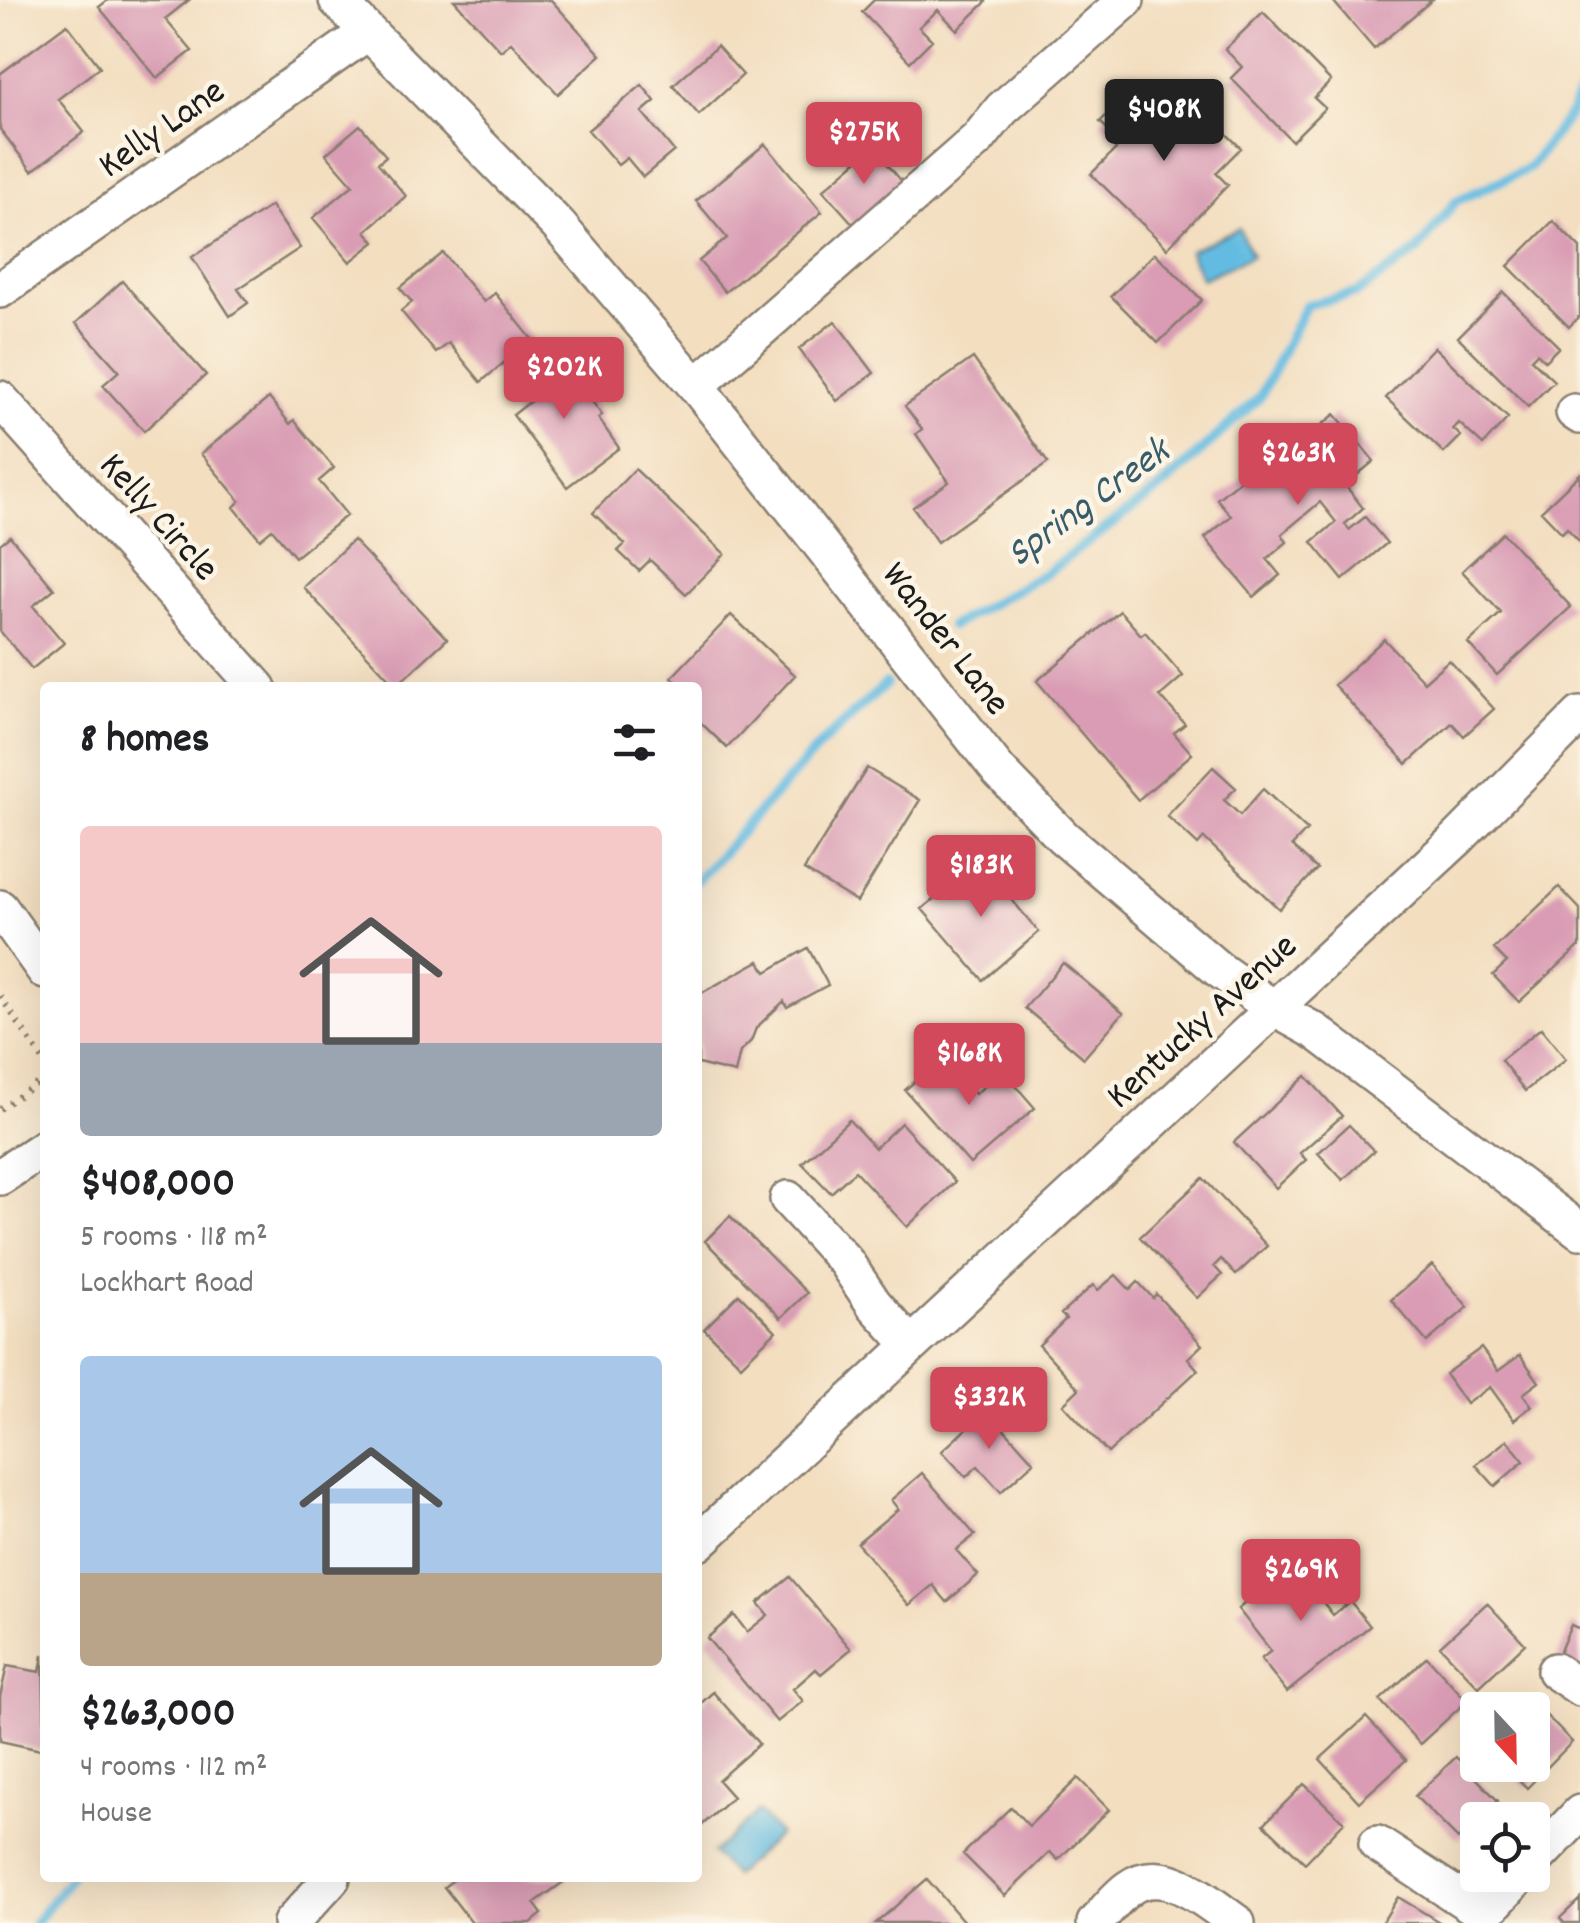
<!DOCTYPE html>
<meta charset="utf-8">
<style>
:root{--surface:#fff;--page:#f2f2f2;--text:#202124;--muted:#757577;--accent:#d1495b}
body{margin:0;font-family:Dekko,sans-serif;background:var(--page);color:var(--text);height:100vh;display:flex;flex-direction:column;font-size:38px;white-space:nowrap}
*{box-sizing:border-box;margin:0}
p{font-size:32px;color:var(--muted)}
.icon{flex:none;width:55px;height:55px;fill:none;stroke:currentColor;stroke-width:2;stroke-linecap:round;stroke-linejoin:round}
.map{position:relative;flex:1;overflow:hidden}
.drawer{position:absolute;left:40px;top:682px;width:662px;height:1200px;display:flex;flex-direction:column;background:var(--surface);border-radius:10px;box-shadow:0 10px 40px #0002}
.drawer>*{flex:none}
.needle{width:65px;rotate:158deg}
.buttons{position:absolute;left:1460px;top:1692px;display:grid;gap:20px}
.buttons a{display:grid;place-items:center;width:90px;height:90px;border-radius:10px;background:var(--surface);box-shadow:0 10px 40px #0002;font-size:50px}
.price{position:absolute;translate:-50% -85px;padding:0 22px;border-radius:10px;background:var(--accent);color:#fff;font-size:32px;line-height:65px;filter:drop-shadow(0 2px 5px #0008)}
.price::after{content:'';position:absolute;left:50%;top:60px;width:30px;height:22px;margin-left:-15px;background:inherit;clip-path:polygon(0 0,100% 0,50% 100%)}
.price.selected{background:#222;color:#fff}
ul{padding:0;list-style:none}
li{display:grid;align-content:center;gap:20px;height:530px;padding:0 40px}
li span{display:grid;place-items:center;height:310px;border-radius:10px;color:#555}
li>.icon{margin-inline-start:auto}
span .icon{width:180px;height:180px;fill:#fffc;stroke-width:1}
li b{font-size:42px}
h2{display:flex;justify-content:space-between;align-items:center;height:120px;padding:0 40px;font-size:42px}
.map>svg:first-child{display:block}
</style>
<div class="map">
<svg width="1580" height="1923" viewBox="0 0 1580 1923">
<rect width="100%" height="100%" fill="#fcf5e5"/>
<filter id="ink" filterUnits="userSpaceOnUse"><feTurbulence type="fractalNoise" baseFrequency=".01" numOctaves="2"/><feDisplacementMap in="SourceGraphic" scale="20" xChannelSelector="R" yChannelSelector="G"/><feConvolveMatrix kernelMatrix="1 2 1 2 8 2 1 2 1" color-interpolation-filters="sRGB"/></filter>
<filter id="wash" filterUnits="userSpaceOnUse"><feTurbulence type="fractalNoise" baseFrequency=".0048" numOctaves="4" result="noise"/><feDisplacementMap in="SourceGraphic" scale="40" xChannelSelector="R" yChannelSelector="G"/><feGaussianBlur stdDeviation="2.25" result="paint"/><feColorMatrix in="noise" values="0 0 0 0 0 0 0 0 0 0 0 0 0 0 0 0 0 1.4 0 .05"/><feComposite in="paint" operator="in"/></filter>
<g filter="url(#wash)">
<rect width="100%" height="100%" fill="#f3dec0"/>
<path fill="#64bbe1" stroke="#406c7e" stroke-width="2.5" d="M1239,228L1252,256L1202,279L1189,251Z
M758,1811L779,1834L734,1876L713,1853Z"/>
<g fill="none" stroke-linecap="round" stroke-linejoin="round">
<path stroke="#64bbe1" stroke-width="10" d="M951,626L1046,573L1162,487L1260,397L1306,305L1357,293L1417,251L1456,201L1529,168L1570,114L1580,92
M698,880L819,746L886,684
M35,1923L70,1878"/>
</g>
<g id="blocks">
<path fill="#d99cb4" d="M108,0H189L165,19L192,51L157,78L99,7Z
M454,0H551L601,55L558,94L511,42L501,51Z
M874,0H984L986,2L957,30L938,10L919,27L932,40L910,62L862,12Z
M1336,0H1432L1374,49L1334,2Z
M1263,12L1331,81L1314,98L1325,108L1292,141L1231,78L1242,67L1225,49Z
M67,24L100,67L58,99L84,132L32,171L0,129V74Z
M717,46L743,75L699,115L673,85Z
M642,85L655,101L642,112L674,151L643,177L627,158L618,165L588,130Z
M1134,87L1172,124L1194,102L1241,148L1216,173L1228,185L1167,248L1091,174L1122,143L1100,122Z
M360,125L386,156L378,163L406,196L366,231L375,242L350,262L313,218L353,185L326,154Z
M765,144L822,212L725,292L699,261L727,238L696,201Z
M873,147L904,184L855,226L823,190Z
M271,206L300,248L238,289L248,303L230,316L192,257Z
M1553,221L1580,248V315L1569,327L1508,266Z
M443,253L484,302L495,293L532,339L481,382L449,343L436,353L401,311L412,302L400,288Z
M1155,253L1202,300L1158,343L1111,296Z
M122,281L206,375L144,431L103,385L119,371L76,323Z
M1503,292L1559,347L1545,361L1537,353L1531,359L1554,381L1528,407L1458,337Z
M835,321L874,373L837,401L799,349Z
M1434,347L1508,418L1483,445L1459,423L1453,429L1461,436L1444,453L1386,398Z
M556,352L602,415L598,418L619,448L567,487L513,415L536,397L522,378Z
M973,358L1048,463L937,542L913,507L949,482L916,434L922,429L905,406Z
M269,398L290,424L294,420L334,468L319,481L347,515L295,557L272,529L260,539L234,507L240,501L201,454Z
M1335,414L1374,461L1345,485L1363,508L1345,524L1349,530L1365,517L1387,543L1343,580L1312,542L1336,522L1320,502L1282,534L1287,542L1267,559L1280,575L1254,597L1205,538L1231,516L1217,499L1252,470L1259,478Z
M635,469L725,554L686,594L650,560L639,571L618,551L625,544L593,513Z
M1580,474V542L1567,528L1562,533L1541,511Z
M1503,533L1571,607L1497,675L1468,643L1501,613L1462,571Z
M10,536L54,589L33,606L64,643L32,669L0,631V544Z
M353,540L447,639L396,686L303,587Z
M1120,611L1141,635L1145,632L1183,676L1160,696L1185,724L1174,733L1192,754L1138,800L1037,681Z
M731,615L795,675L727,748L698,720V688H683L672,677Z
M1384,639L1424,682L1449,660L1494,709L1464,736L1452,723L1407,764L1334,685Z
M1213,767L1236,788L1224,800L1240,815L1263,789L1307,830L1292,846L1317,869L1279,909L1204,838L1198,845L1167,816Z
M867,768L920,800L857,902L804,870Z
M979,861L1039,932L983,980L922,909Z
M1559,887L1580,909V946L1519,1002L1493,975L1507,962L1494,949Z
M808,948L828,985L787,1007L784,1001L756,1028L751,1041L740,1052L735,1073L698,1064V995L759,961L766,972Z
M1063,963L1123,1013L1084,1058L1025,1008Z
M1541,1028L1566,1059L1525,1091L1501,1060Z
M942,1057L975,1094L1003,1071L1035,1108L970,1164L905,1090Z
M1306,1076L1342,1116L1300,1153L1306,1160L1276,1188L1234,1142Z
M849,1120L875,1148L901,1123L955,1182L907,1227L855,1171L831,1193L802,1163Z
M1349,1125L1374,1151L1343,1180L1318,1153Z
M1203,1178L1267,1246L1236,1275L1221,1259L1214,1266L1222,1275L1197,1298L1140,1237Z
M730,1216L807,1293L781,1318L705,1241Z
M1432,1265L1468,1307L1427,1342L1391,1300Z
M1116,1275L1130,1290L1138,1282L1153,1298L1156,1294L1202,1345L1188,1358L1198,1370L1108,1453L1063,1404L1079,1389L1039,1345L1066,1319L1061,1314L1093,1285L1098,1290Z
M739,1294L776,1331L741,1365L704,1329Z
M1481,1348L1498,1371L1520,1355L1539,1382L1523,1394L1532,1406L1514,1420L1490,1387L1466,1404L1445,1374Z
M987,1410L1034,1462L1001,1492L978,1466L966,1477L942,1451Z
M1507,1440L1524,1461L1495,1486L1476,1465Z
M922,1473L975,1535L956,1550L978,1575L947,1602L933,1585L909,1605L857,1543L898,1509L891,1500Z
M1317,1563L1337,1589L1322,1601L1333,1615L1350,1601L1370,1626L1287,1692L1261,1659L1271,1651L1238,1609L1293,1565L1301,1575Z
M790,1577L851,1649L821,1674L816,1669L793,1689L803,1701L777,1722L707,1638L734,1615L747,1632L768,1615L758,1603Z
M1487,1603L1525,1644L1479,1687L1440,1646Z
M1571,1625L1580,1629V1669L1557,1658Z
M43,1655L45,1751L0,1741V1697L7,1666L40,1672Z
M1427,1657L1467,1701L1420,1744L1380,1700Z
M713,1692L759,1744L718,1780L733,1797L698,1829V1706Z
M1531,1700L1572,1742L1527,1788L1504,1765H1532V1710H1521Z
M1366,1717L1406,1760L1359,1802L1320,1759Z
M1456,1757L1498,1801L1458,1839L1415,1796Z
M1078,1778L1109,1810L1058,1860L1050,1852L1005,1896L963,1854L1011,1807L1029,1826Z
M1304,1784L1344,1822L1305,1863L1264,1824Z
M456,1878H569L534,1903L542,1914L531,1923H472L444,1887Z
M927,1879L965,1923H876Z
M1398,1897L1441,1923H1382Z
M1580,1899V1923H1564L1560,1918Z"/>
</g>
</g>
<g filter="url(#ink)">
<use href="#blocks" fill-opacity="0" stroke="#887d6e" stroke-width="2.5"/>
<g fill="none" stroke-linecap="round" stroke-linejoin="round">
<defs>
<path id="minor" d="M337,0L558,225L696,386L999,771L1063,837L1218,969L1273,1008L1315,1031L1580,1231
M0,290L368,32
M696,386L978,139L1002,109L1126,0
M0,399L258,688
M1574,412L1580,416
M0,908L45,971
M0,1177L45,1147
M788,1199L845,1261L874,1304L911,1345
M698,1543L1459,837L1580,715
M1555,1671L1580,1688
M1377,1844L1480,1911L1491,1907L1521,1875
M1532,1863L1580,1813
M291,1923L332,1878
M1095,1923C1105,1912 1116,1897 1129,1888C1165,1862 1208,1903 1237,1923"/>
</defs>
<use href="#minor" stroke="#887d6e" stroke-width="40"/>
<path stroke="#887d6e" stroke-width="6" stroke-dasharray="2.5 8" stroke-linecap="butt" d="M0,996L45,1063
M0,1109L45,1078"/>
<use href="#minor" stroke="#fff" stroke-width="35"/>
</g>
</g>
<g text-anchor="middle" stroke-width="9" stroke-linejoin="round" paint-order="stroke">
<g font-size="38" fill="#1c1c1c" stroke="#fcf5e5">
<text transform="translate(160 126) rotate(-35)" y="13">Kelly Lane</text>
<text transform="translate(161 515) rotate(48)" y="13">Kelly Circle</text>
<text transform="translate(948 637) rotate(52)" y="13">Wander Lane</text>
<text transform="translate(1200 1019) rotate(-42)" y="13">Kentucky Avenue</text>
</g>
<g font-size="40" font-style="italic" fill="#395c6b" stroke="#fcf5e5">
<text transform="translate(1086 500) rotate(-36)" y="14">Spring Creek</text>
</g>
</g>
</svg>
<div class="buttons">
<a><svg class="needle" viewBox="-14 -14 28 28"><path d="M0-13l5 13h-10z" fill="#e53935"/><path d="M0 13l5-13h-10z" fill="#757577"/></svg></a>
<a><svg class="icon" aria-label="locate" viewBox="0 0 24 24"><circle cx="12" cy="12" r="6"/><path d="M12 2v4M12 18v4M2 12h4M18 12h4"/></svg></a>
</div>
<b class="price selected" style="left:1164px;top:164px">$408K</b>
<b class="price" style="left:864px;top:187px">$275K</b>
<b class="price" style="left:564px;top:422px">$202K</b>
<b class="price" style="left:1298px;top:508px">$263K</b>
<b class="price" style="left:981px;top:920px">$183K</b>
<b class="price" style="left:969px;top:1108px">$168K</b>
<b class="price" style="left:989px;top:1452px">$332K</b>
<b class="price" style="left:1301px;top:1624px">$269K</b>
<section class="drawer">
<h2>8 homes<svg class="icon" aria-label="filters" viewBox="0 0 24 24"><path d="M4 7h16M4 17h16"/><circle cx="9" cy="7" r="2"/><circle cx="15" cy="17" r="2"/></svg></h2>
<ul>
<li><span style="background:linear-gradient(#f6c9c9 70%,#9aa5b1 0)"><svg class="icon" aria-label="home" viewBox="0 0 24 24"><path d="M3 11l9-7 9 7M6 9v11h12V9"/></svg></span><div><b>$408,000</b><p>5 rooms · 118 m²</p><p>Lockhart Road</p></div></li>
<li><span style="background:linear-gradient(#a9c7e8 70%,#b9a48a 0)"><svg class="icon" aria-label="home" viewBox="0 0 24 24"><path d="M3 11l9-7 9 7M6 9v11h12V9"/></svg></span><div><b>$263,000</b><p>4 rooms · 112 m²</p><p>House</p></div></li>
</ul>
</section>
</div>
